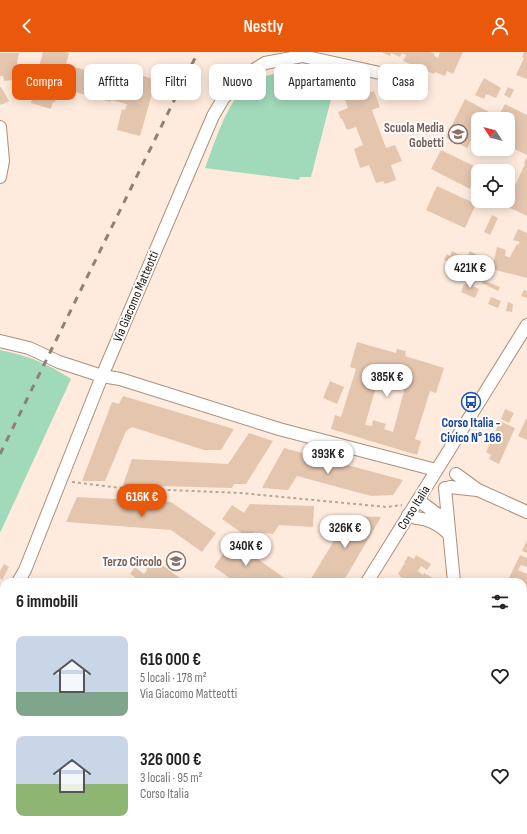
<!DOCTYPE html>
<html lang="it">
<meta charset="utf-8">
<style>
:root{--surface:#fff;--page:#f6f6f6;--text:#222;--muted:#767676;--accent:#ea580c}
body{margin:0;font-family:"Sofia Sans Condensed",sans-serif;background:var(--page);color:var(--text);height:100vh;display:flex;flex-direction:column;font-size:15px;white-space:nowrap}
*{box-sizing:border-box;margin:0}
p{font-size:13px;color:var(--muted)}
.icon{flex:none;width:22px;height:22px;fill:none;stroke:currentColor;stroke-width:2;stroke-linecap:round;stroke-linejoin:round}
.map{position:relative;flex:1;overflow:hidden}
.sheet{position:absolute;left:0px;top:526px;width:527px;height:256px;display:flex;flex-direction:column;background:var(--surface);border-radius:12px 12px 0 0;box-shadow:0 2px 10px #0003}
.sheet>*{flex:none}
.hud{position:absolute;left:12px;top:12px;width:503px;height:36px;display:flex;gap:8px}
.needle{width:26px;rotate:306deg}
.fabs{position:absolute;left:471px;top:60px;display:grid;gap:8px}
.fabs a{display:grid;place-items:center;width:44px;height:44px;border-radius:8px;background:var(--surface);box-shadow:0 2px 10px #0003;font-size:20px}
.price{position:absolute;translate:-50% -34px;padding:0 9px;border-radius:14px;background:#fff;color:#222;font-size:13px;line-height:26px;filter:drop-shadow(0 1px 2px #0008)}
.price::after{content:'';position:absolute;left:50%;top:24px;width:12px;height:9px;margin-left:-6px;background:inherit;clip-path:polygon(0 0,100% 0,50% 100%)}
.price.current{background:var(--accent);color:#fff}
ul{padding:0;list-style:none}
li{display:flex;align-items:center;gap:12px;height:100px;padding:0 16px}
li span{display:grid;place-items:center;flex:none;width:112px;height:80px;border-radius:8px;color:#555}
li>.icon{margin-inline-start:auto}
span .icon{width:48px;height:48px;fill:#fffc;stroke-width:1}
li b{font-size:17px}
h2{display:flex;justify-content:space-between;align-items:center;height:48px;padding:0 16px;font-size:17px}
.pill{padding:0 14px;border-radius:8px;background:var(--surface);box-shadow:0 2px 10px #0003;font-size:14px;line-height:36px}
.pill.current{background:var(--accent);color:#fff}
header{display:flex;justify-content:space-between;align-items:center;height:52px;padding:0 16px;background:var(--accent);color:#fff;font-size:18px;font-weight:600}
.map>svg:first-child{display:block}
</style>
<header><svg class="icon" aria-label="back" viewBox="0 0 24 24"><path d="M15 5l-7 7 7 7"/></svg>Nestly<svg class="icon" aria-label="person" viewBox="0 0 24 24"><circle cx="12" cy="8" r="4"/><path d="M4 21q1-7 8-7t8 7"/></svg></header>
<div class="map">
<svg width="527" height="782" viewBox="0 0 527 782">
<rect width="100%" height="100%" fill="#feebdd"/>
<path fill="#a1d9bb" d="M309,15L337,24L311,125H300L299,128L205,116C214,93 225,55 243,38C249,32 261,25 270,23C283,18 296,20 309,15Z
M0,298C28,304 47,311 71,327L0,481Z"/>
<path fill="#e4c6af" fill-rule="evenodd" d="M43,0H65L69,1L66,13L113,25V27L129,32L128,34L131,35L135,21L156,28L140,84L117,78L122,57L125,58L127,52L111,48V50L72,39L73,36L59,32L57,37L59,38L55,50H53L51,57L31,51L33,44H31Z
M381,0H430L435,2L434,4L438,6L440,0H463L453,22L447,19L445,24L435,20L434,22L403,9L406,3L402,1L400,5L391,1L390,4Z
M524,0H527V27L516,23L524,6L522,5Z
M0,1H19L15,21L13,28L4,29L3,24H0Z
M484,26L501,36L496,46L486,42L484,47L475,43Z
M0,35H1L9,49L1,53L0,51Z
M508,35L514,38L510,46L504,43Z
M402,36L415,40L411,43L404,41Z
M364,37L366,41L374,39L380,55L372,58L386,96L395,93L402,109L391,113L396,128L385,132L383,129L376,131L369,113L360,116L354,97L363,93L356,75L347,78L342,67H341L338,60L348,56L344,45Z
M465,47L498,65L505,52L527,63V103L508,94V67H478V76H477L467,96L446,85Z
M494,97H504L503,101Z
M441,98L480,117L478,119L470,137L431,117Z
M527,104V164L495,149H508V140L511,142L525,112L524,111Z
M437,134L476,152L465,176L426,158Z
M492,163L498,166L490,183L484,180Z
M518,177L527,181V226L492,217L497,195L506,198L505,204L510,205L517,192L518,193L520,190L513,188Z
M452,199L474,211L471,215L474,217L471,222L444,208L447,202L450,204Z
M470,199L481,205L479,209L468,202Z
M450,215L456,218L453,226L447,224Z
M469,227L475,230L473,234L479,237L475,246L461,240L464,232L466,233Z
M483,228L500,235L498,239L482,231Z
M524,238L527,239V246L521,244Z
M491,245L501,249L498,256L488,252Z
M508,250L513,252L512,260L506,259Z
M357,290L396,301L397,297L406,299L405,304L444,316L436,341L430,339L415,387L421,389L417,403L331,377L335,363L341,365L356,317L350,315ZM379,325L406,332L393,380L384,377L386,372L373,368L372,374L365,373Z
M330,329L344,335L337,352L323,346Z
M123,344L234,377L221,398H204L132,375L126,379L105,429H82L112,350L119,352Z
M505,357L514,361L509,371L501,367Z
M526,367H527V388L518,384Z
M500,369L515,376L499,412L489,407L491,403L486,400Z
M249,381L273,389L246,432H234L232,436L123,433L132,407L228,412Z
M284,396L403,428L393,443L371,444L297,424L288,438L262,436Z
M77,445L171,450L216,481L202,500L171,478L66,470Z
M250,452L314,454L313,475L279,473L273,482L254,480L249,486L222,467L232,453L244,461Z
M349,464L381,465L343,530H309Z
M527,488V501L522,499Z
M232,489L290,530H235L214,515Z
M416,503L431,512L427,518L421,514L418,519L423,523L424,521L433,526L431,530H407L398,522L404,512L407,513L404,511L408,504L414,507Z
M520,503L527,506V515L521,513L518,518L527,522V541L523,539V530H507Z
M152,509L155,511L157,509L185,530H131L135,525L130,522L135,515L144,522L147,518L146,517Z
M4,512L9,515L2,528L0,526V519Z
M4,581V607L1,609L0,583Z
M4,647V666L0,671V652Z
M0,698L4,701V729L0,727Z
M4,755V778L0,775V758L2,759Z
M4,778H20L17,782H11Z
M73,778H83L90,782H71Z
M151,778H180L184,780L183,782H154L150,779Z
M225,778H229L231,780L230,782H222Z
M237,778H270L267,782L263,781L262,782H244Z
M273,778H286L283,782H273L271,781Z
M304,778H334L336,779L334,782H302Z
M374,778H392L389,782H381Z
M441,778V782H429V779Z"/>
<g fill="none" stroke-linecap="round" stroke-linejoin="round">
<defs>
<path id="minor" d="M0,75L3,109L0,125
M0,289L29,296L59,310L102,324L120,327L279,377L436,418
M456,422L478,438L527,460
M450,435L477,438
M445,436L454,530
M418,448L437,462L448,467
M408,463C415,467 421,466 427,468C436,471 443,476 449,482
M18,530L25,518L102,324L213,64L223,47L239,28L249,21L265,11L302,4L421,30
M367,530L527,273
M0,558L4,551
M0,685L4,688
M523,744L527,735
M192,778L198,782
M209,782L211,778
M405,782L408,778
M506,782L508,778"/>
</defs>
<use href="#minor" stroke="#ac907a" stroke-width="14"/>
<path stroke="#b6a69a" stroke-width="2" stroke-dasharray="3 3" stroke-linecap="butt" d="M72,430L121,436L240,441L387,455L402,453"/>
<use href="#minor" stroke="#fff" stroke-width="12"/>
<path stroke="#8f8176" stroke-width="3" stroke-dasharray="7 7" stroke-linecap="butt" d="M0,402L198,0"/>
</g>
<defs>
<symbol id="school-ring" viewBox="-11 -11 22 22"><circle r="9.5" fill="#fff" stroke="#8d6e63" stroke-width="1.5"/><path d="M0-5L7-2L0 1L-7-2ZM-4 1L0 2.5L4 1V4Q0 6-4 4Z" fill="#8d6e63"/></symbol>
<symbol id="bus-ring" viewBox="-11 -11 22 22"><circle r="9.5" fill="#fff" stroke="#1a4fb4" stroke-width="1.5"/><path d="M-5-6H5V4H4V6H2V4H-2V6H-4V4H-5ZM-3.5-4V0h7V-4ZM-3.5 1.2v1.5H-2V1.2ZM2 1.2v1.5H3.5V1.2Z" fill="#1a4fb4"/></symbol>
</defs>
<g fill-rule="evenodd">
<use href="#school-ring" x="447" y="71" width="22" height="22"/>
<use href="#bus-ring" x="460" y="339" width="22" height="22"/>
<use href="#school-ring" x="165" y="498" width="22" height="22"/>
</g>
<g text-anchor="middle" stroke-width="4" stroke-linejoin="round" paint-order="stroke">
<g font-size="13" font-weight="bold" fill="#785e54" stroke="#fff" text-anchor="end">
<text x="444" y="80">Scuola Media<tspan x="444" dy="15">Gobetti</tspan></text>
<text x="162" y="514">Terzo Circolo</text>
</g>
<g font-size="13" fill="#180e06" stroke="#fff">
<text transform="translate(135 244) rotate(-67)" y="5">Via Giacomo Matteotti</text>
<text transform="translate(413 455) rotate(-58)" y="5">Corso Italia</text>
</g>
<g font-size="13" font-weight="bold" fill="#164399" stroke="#fff">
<text x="471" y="375">Corso Italia -<tspan x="471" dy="15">Civico N° 166</tspan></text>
</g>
</g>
</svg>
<div class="fabs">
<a><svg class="needle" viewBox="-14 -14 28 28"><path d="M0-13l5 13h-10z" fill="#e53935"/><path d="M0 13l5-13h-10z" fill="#767676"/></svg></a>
<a><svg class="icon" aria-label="locate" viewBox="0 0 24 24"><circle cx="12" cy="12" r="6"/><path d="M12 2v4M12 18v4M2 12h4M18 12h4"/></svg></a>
</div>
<b class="price" style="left:470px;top:237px">421K €</b>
<b class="price" style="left:387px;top:346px">385K €</b>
<b class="price" style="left:328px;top:423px">393K €</b>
<b class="price current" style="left:142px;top:466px">616K €</b>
<b class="price" style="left:345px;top:497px">326K €</b>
<b class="price" style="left:246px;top:515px">340K €</b>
<div class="hud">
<a class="pill current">Compra</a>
<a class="pill">Affitta</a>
<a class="pill">Filtri</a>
<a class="pill">Nuovo</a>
<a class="pill">Appartamento</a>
<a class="pill">Casa</a>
</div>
<section class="sheet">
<h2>6 immobili<svg class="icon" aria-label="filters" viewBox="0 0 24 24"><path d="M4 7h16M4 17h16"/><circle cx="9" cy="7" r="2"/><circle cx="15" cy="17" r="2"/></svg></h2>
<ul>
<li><span style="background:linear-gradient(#c9d6e8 70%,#7fa58c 0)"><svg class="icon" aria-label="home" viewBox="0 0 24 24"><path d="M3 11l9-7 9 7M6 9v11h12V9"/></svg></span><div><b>616 000 €</b><p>5 locali · 178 m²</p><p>Via Giacomo Matteotti</p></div><svg class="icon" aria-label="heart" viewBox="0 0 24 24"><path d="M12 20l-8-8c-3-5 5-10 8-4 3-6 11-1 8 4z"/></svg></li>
<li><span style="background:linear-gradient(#c9d6e8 60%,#8fb573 0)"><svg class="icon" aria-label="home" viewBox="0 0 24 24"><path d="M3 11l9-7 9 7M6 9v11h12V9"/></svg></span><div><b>326 000 €</b><p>3 locali · 95 m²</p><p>Corso Italia</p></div><svg class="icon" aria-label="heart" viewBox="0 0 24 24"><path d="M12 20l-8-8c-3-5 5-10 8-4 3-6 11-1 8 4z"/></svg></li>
</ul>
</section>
</div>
